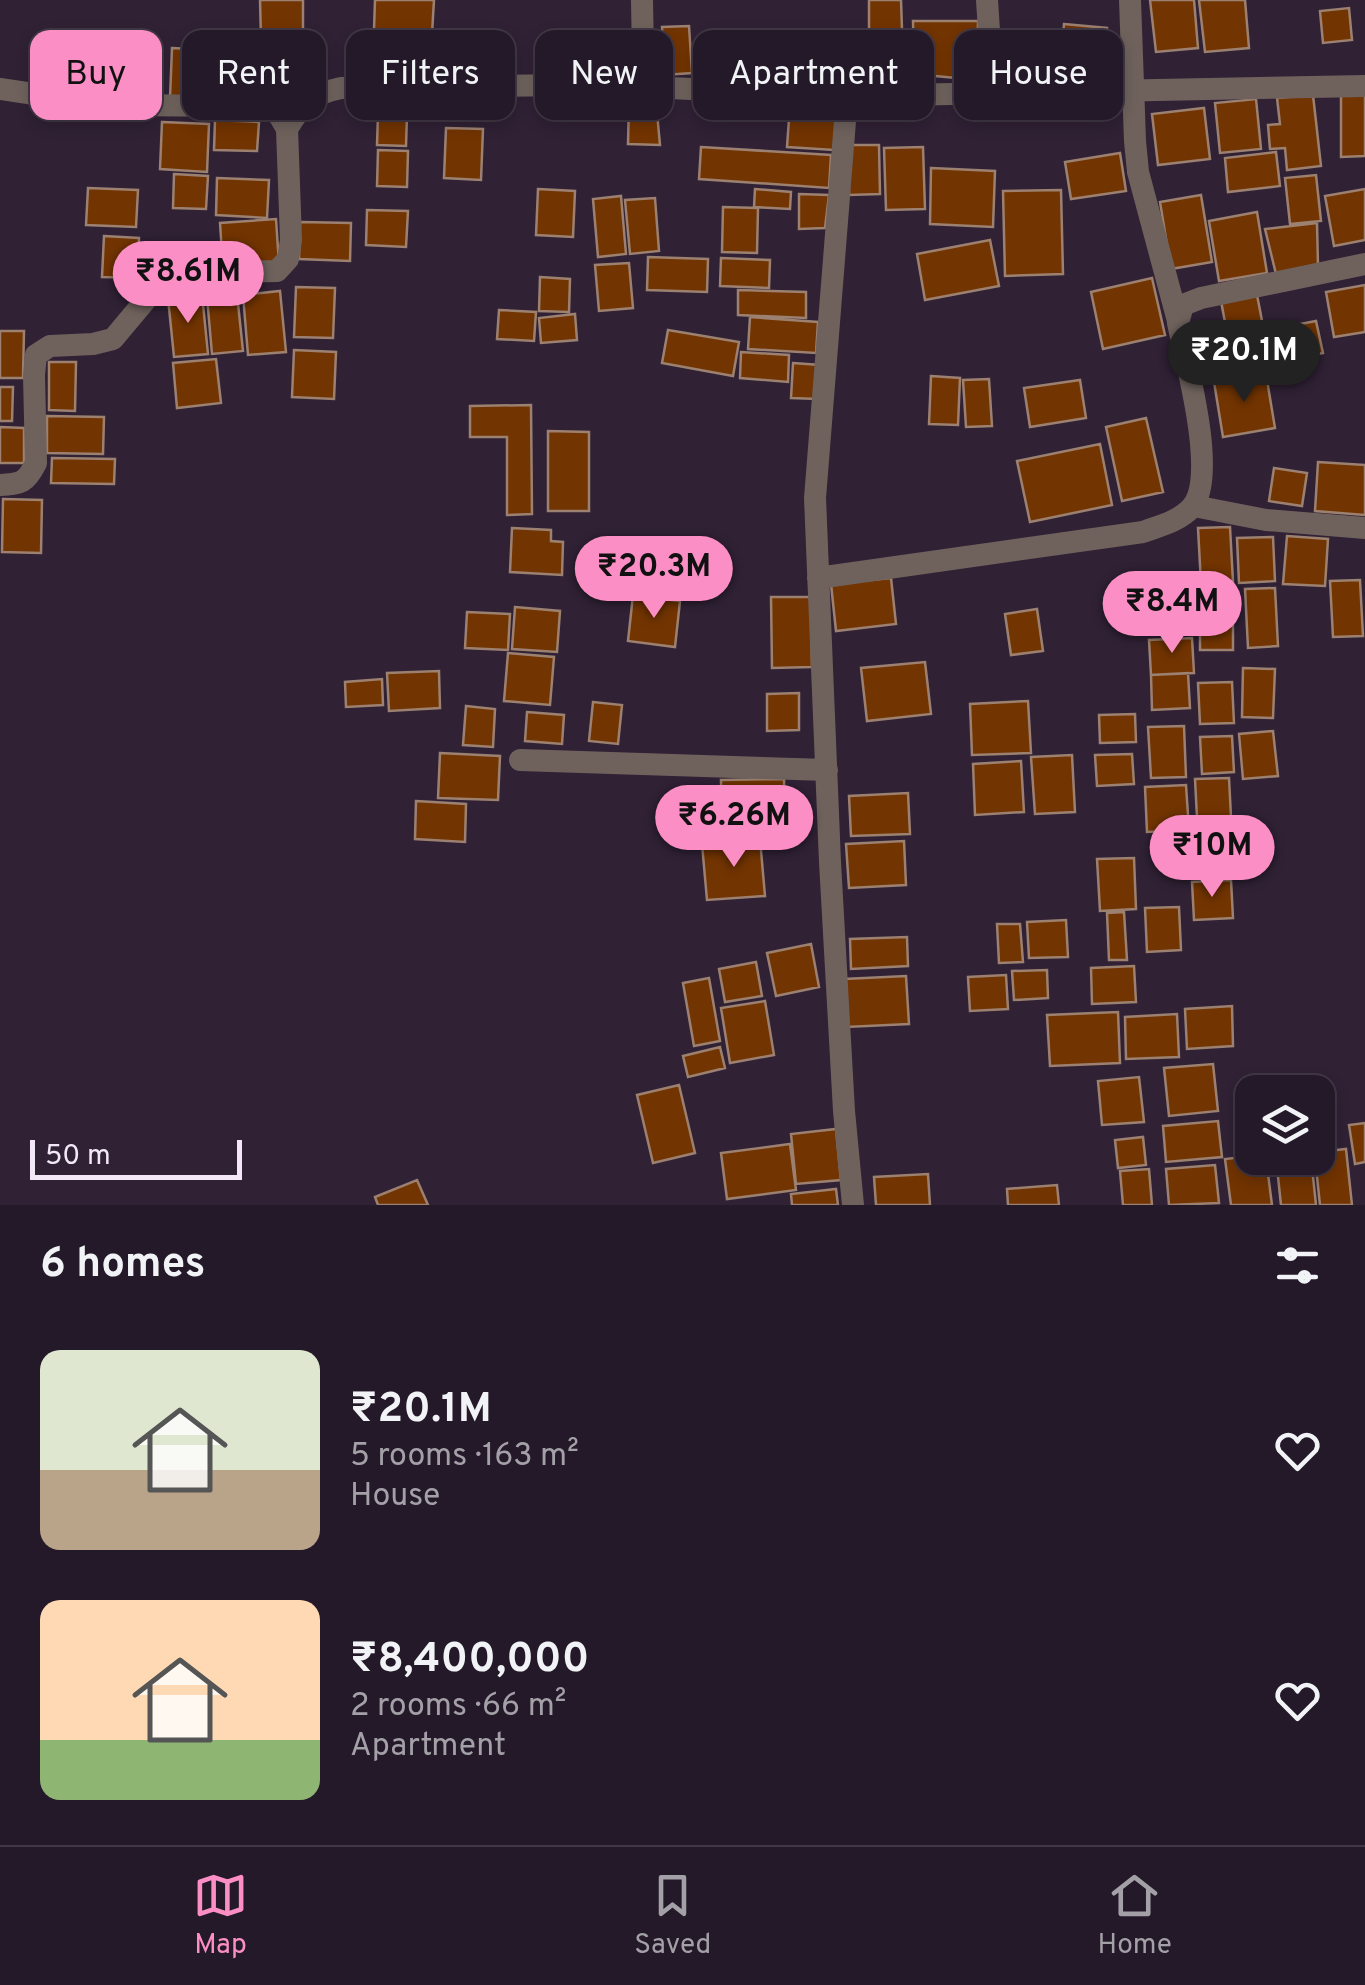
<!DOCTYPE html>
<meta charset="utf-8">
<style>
:root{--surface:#241928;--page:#2c2230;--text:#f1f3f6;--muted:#a3a0a8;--line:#413845;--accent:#fb8fc5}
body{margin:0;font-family:Overpass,sans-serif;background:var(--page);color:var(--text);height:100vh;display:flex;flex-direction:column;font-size:38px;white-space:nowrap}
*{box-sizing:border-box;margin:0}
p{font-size:32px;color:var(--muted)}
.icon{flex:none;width:55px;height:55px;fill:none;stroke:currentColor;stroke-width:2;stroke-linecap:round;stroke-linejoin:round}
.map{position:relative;height:1205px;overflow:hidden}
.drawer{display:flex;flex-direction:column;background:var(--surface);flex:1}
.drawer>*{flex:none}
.hud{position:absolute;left:30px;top:30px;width:1305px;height:90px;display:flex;gap:20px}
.tools{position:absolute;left:1235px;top:1075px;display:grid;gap:20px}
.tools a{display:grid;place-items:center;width:100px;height:100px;border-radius:20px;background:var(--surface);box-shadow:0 5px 15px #0003,0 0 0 2px var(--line);font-size:50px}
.scale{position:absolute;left:30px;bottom:25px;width:212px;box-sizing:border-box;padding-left:10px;border:5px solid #f2e8f6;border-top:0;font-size:28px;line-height:35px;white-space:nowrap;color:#f2e8f6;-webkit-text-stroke:8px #302135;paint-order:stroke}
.price{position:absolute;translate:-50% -85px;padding:0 22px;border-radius:35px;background:var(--accent);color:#111;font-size:32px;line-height:65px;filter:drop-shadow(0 2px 5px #0008)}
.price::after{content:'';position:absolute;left:50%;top:60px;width:30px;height:22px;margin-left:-15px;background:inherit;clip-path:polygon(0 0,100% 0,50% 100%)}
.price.current{background:#222;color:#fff}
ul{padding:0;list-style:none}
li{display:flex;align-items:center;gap:30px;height:250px;padding:0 40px}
li span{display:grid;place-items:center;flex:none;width:280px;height:200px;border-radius:20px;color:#555}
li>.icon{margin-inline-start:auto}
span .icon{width:120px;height:120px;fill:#fffc;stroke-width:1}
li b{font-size:42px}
h2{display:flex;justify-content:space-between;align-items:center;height:120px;padding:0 40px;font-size:42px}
.tag{padding:0 35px;border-radius:20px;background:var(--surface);box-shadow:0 5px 15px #0003,0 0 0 2px var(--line);font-size:35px;line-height:90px}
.tag.current{background:var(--accent);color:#111}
.tabs{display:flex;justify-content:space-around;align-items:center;height:140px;border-top:2px solid var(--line);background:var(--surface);font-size:28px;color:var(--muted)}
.tabs a{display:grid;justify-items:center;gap:5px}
.tabs .current{color:var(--accent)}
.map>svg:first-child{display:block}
</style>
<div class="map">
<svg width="1365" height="1205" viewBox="0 0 1365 1205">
<rect width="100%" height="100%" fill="#302135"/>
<path fill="#723400" stroke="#9c8070" stroke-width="2.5" d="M260,0H303V38L261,39Z
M375,0H434L432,34L374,30Z
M869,0H901L902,29L869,30Z
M1150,0H1194L1198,48L1156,52Z
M1199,0H1245L1249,48L1205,52Z
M1349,8L1352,40L1323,43L1320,11Z
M913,21H978L977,80L914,74Z
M1064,24L1107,28L1106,43L1116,44L1115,64L1106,63L1105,72L1060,68Z
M689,26L692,73L664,75L662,27Z
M357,36L388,37L386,77L355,76Z
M273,44L310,46L308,96L270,94Z
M218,46L254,48V90L222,87Z
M401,46L432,48L426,81L399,82Z
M172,48L209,50L207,99L170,98Z
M1313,95L1321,166L1287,170L1285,148L1270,149L1268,125L1280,124L1277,98Z
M1341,95H1365V156L1341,157Z
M1256,99L1261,149L1220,153L1215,103Z
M629,102H656L660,145L628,144Z
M790,105L837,109L834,150L787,147Z
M1204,108L1210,159L1158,165L1152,114Z
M378,114L407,115L406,146L377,145Z
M215,120L259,122L257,151L214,150Z
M162,122L209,124L207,172L160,169Z
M446,128L483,129L481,180L444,178Z
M848,145H879L880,194L849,195Z
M701,147L831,155L829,188L699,179Z
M923,147L925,209L886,210L884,148Z
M378,150L408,151L407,187L377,186Z
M1276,152L1280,186L1228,192L1225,158Z
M1120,153L1126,191L1071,199L1065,162Z
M931,168L995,171L993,227L930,224Z
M174,174L208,176L206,209L173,208Z
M1316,175L1321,221L1290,224L1285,178Z
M217,178L269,180L267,218L216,215Z
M88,188L138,190L136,227L86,225Z
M538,189L575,191L573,237L536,235Z
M755,189L791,192L790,209L754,207Z
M1365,189V240L1334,246L1325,196Z
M1061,190L1063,274L1005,276L1003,191Z
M799,194L829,195L825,228L799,229Z
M1201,195L1212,262L1171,269L1160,202Z
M621,196L626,254L598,257L593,199Z
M655,198L659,251L630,254L625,200Z
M723,207L758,208L757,253L722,252Z
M367,210L408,211L406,247L366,245Z
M1257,212L1267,273L1219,281L1209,221Z
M276,219L279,264L223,268L220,223Z
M300,222L351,223L350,261L299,259Z
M1317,223L1318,266L1276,274L1265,229Z
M104,236L139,238L137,278L102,277Z
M990,240L999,286L925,300L917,254Z
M648,257L708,259L707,292L647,290Z
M721,258L770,260L769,288L720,286Z
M629,263L633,308L599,311L595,265Z
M540,277L570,279L569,312L539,311Z
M1152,278L1165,335L1103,349L1091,292Z
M1365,285V332L1334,337L1326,292Z
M296,287L335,288L333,338L294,337Z
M738,290L806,292V318L738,315Z
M280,291L286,352L248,355L243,295Z
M202,294L208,354L174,357L168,298Z
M237,294L243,351L212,354L207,297Z
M1257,295L1264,331L1316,321L1323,353L1234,370L1221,301Z
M499,310L536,312L534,341L497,339Z
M575,314L577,340L541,343L539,318Z
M750,317L818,322L816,353L748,349Z
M668,330L739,342L733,376L662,363Z
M0,331H24L23,378H0Z
M294,350L336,352L334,399L292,397Z
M741,352L789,355L788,382L740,378Z
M216,359L221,403L177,408L173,363Z
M49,362H76L75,411L49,410Z
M793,363L820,365L818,399L791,398Z
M1266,374L1275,428L1223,437L1214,382Z
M931,376L960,378L958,425L929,424Z
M989,379L992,426L966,427L963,380Z
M1080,380L1086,418L1030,427L1024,388Z
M0,387H13L12,421H0Z
M531,405L532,514L507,515V437H470V406Z
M47,416L104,417L103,454L47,453Z
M1146,418L1163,492L1122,501L1106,427Z
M0,427L24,428V463H0Z
M548,431L589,432V511H548Z
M1100,444L1112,505L1030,522L1017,461Z
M52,458L115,459L114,484L51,483Z
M1318,462L1365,465V515L1315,511Z
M1274,468L1307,473L1302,506L1269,501Z
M3,499L42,500L41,553L2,552Z
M1230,527L1234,600L1202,602L1198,528Z
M512,528L551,530V541L563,542L562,575L510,572Z
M1287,536L1328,539L1325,586L1283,584Z
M1273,537L1275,581L1239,583L1237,538Z
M1193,574L1195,631L1149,632L1147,575Z
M891,578L896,624L836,631L831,584Z
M1360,580L1363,636L1333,637L1330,581Z
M1275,588L1278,646L1248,648L1245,589Z
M633,595L680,601L675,647L628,641Z
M771,597H811L812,667L772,668Z
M1200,606H1233V650H1200Z
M515,607L560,611L557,652L512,649Z
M1037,609L1043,651L1011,655L1005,614Z
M467,612L510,614L508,650L465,648Z
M1192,638L1194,673L1151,675L1149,640Z
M508,653L554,657L550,705L504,701Z
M925,662L931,714L867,721L861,668Z
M1243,668L1275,669L1273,718L1242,717Z
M439,671L440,708L389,711L387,673Z
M1188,673L1190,708L1152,710L1151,675Z
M382,679L383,705L346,707L345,682Z
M1232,682L1234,723L1200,724L1198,683Z
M799,693V730L767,731V694Z
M1028,701L1031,753L972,755L970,704Z
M593,702L622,705L618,744L589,741Z
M466,706L495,709L493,747L463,745Z
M527,712L564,715L562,744L525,741Z
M1135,714L1136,742L1100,743L1099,715Z
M1184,726L1186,777L1151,778L1148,727Z
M1273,731L1278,776L1243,779L1239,734Z
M1232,736L1234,772L1202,774L1200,737Z
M440,753L500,756L498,800L438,798Z
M1132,754L1134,784L1097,786L1095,755Z
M1072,755L1075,812L1035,814L1031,757Z
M1021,761L1024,812L975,815L973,764Z
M1229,778L1231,817L1197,818L1195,779Z
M784,779L785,830H722L721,780Z
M1186,785L1189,830L1147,832L1145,787Z
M908,793L910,834L851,836L849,796Z
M416,801L466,804L465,842L415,839Z
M760,839L765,896L707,900L702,844Z
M904,841L906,885L849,888L846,844Z
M1134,858L1136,909L1100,911L1097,859Z
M1231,880L1233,918L1194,920L1192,882Z
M1179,907L1181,950L1147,952L1145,908Z
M1124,912L1127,960H1109L1107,913Z
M1066,920L1068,957L1029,958L1027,922Z
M997,924H1020L1023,962L999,963Z
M907,937L908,966L851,969L850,939Z
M811,944L819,987L776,996L767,953Z
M756,962L762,996L725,1002L719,969Z
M1134,966L1136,1002L1092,1004L1091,968Z
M1047,970L1048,998L1014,1000L1012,971Z
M1006,975L1008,1009L970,1011L968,977Z
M906,976L909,1024L846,1027L844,979Z
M709,978L720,1041L694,1046L683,983Z
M765,1001L774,1055L730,1063L721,1008Z
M1232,1006L1233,1046L1187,1049L1185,1009Z
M1118,1012L1120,1063L1050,1066L1047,1015Z
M1177,1014L1179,1057L1126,1059L1125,1017Z
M720,1047L725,1068L688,1077L683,1056Z
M1213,1064L1218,1111L1169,1116L1164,1068Z
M1139,1077L1144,1122L1102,1125L1098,1081Z
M679,1085L695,1153L653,1163L637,1095Z
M1218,1121L1222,1157L1166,1162L1163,1126Z
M1365,1123V1162L1355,1164L1349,1125Z
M836,1129L841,1180L796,1184L791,1134Z
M1143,1137L1146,1165L1118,1168L1115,1140Z
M790,1144L796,1190L727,1199L721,1153Z
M1346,1149L1352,1205H1320L1315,1158H1318V1152Z
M1252,1156L1266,1158L1272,1205H1231L1225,1159Z
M1276,1158H1311L1316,1205H1281Z
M1215,1165L1219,1203L1169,1205L1166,1169Z
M1149,1169L1152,1205H1123L1120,1171Z
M928,1174L930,1205H876L874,1177Z
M417,1180L428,1205H378L375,1197Z
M1057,1185L1059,1205H1008L1007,1189Z
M836,1189L838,1205H792L791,1194Z"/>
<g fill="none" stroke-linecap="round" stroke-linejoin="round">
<path stroke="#6f625d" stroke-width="22" d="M642,0L643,56L648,84L669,88L847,96
M987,0L993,93
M1130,0L1135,141L1138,172L1178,321
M0,89L107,105L259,106L277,112L287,129L291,240L288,259L277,271L189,273L173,277L159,284L113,339L93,344L50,346L36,355L34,375L36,463C26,483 21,484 0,485
M287,129C303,103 312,94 341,88L648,84
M1194,506L1266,520L1365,528
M818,578L1143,532C1159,526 1180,521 1192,507C1218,476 1186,362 1178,323L1183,305L1201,298L1365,264
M520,760L827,770
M853,1205L844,1111L830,862L815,498L847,96L1365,86"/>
</g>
</svg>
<div class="tools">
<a><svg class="icon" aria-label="layers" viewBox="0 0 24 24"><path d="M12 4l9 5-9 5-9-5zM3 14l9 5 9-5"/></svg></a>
</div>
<div class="scale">50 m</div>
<b class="price" style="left:188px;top:326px">₹8.61M</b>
<b class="price current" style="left:1244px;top:405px">₹20.1M</b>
<b class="price" style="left:654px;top:621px">₹20.3M</b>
<b class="price" style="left:1172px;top:656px">₹8.4M</b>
<b class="price" style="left:734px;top:870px">₹6.26M</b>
<b class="price" style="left:1212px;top:900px">₹10M</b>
<div class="hud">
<a class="tag current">Buy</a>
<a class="tag">Rent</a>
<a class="tag">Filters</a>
<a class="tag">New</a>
<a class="tag">Apartment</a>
<a class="tag">House</a>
</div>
</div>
<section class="drawer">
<h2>6 homes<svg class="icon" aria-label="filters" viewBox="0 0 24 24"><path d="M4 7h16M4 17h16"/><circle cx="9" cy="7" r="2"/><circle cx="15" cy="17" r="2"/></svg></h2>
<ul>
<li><span style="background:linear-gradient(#dfe7d0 60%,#b9a48a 0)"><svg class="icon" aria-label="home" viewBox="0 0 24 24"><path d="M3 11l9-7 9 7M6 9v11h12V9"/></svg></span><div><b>₹20.1M</b><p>5 rooms · 163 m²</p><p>House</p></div><svg class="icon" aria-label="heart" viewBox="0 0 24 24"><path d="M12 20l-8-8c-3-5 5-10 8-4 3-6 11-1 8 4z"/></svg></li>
<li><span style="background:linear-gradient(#ffd9b3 70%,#8fb573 0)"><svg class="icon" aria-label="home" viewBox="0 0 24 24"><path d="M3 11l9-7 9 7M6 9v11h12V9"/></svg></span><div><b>₹8,400,000</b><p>2 rooms · 66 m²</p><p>Apartment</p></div><svg class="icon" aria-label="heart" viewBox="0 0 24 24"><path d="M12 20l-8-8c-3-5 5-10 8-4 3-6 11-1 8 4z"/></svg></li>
</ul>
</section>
<nav class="tabs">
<a class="current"><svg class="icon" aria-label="map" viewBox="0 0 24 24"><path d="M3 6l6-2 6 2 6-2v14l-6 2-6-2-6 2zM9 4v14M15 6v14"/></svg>Map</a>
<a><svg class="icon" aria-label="saved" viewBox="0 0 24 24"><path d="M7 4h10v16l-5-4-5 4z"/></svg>Saved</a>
<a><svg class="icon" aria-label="home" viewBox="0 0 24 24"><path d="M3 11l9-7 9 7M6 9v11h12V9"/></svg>Home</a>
</nav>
